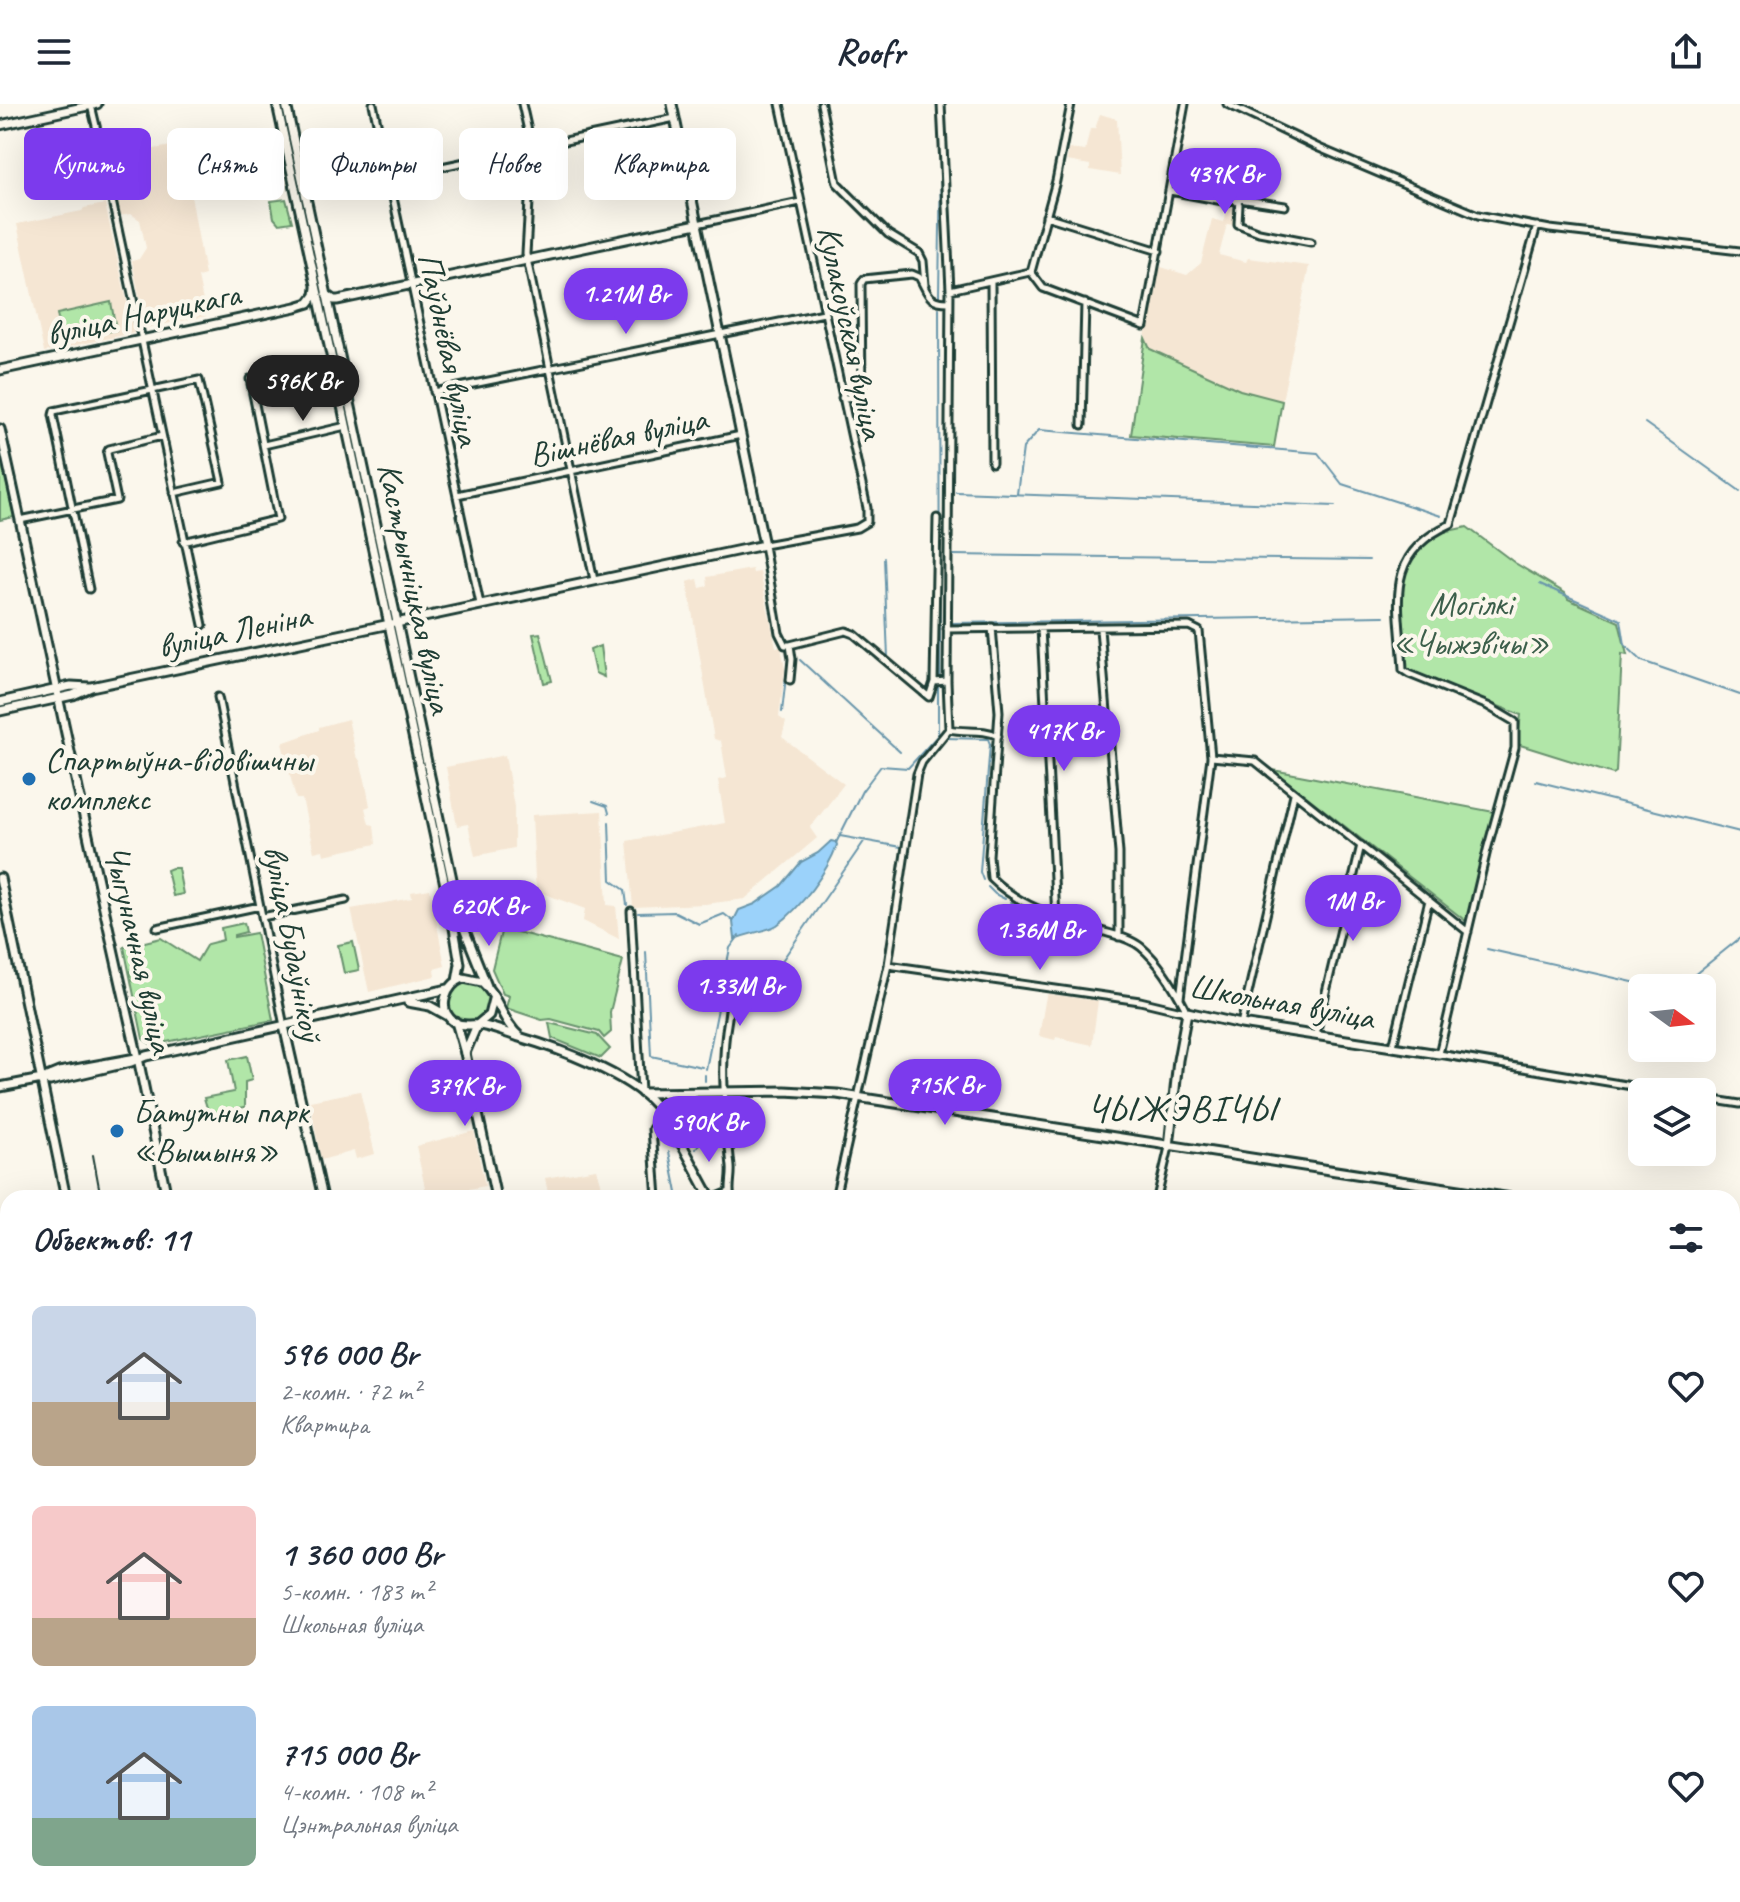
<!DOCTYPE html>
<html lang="ru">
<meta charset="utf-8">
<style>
:root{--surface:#fff;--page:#f2f2f3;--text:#1f2937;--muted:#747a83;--accent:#7c3aed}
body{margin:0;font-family:Caveat,sans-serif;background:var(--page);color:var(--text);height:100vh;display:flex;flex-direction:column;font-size:30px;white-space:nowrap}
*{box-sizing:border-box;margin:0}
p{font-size:26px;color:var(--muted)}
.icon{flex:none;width:44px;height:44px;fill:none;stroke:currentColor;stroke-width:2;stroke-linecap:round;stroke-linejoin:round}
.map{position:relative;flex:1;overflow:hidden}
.details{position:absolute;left:0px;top:1086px;width:1740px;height:712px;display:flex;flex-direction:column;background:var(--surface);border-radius:24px 24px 0 0;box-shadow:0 8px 32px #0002}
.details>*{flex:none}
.banner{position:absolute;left:24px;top:24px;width:800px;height:72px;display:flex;gap:16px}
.needle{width:52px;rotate:105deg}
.tools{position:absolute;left:1628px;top:870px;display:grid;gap:16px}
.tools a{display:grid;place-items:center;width:88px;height:88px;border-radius:12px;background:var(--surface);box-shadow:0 8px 32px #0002;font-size:40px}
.price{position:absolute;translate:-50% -68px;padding:0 18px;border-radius:28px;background:var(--accent);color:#fff;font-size:26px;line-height:52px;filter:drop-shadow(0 2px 4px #0008)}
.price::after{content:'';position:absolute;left:50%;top:48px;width:24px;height:18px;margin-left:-12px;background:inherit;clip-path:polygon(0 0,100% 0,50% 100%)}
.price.selected{background:#222;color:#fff}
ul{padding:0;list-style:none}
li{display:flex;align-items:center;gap:24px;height:200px;padding:0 32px}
li span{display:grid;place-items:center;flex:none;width:224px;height:160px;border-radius:12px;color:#555}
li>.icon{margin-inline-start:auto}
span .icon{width:96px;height:96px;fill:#fffc;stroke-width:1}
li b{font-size:34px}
h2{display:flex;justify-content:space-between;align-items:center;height:96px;padding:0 32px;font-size:34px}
.pill{padding:0 28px;border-radius:12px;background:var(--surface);box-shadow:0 8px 32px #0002;font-size:28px;line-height:72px}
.pill.selected{background:var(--accent);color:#fff}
header{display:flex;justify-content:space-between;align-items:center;height:104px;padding:0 32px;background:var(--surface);font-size:36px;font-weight:800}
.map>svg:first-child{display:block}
</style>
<header><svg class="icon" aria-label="menu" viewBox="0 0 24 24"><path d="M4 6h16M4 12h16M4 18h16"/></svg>Roofr<svg class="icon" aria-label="share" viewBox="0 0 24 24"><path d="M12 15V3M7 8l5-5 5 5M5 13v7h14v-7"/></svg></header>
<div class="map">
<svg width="1740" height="1798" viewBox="0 0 1740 1798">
<rect width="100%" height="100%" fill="#fbf7ec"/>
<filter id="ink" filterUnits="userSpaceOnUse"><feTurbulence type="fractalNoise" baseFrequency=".0125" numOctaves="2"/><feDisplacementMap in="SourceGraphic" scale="16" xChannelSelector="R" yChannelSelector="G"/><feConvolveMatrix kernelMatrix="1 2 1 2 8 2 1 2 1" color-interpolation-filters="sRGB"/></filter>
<g filter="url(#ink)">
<path fill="#f5e6d3" d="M1100,10L1117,15L1120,71L1090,66V61L1067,57L1069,45L1085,47L1090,25H1095Z
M182,40L205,171L198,173L206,212L146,224L132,157L139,155L146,144L140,116L131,110L119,112L108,60L127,50Z
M105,100L134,229L44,248L17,120L82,107L84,104Z
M1228,103L1237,105L1233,121L1227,120L1219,151L1246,158L1248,154L1309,162L1282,297L1240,286L1150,245L1145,234L1157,170L1161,163L1187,171L1201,159L1212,115L1224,118Z
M752,465L753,469L760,468L776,543H781L785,566L779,613L786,618L782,633L844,680L810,724L817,734L745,795L705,800L633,803L627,737L725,719L718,676L727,674L721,637L714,635L687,478L698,475L700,484L708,482L707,473Z
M348,615L356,651L360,657L365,676L370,702L365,704L369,720L374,721L376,740L324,751L323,746L314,748L302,695H296L282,639L319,626V623Z
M505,651L514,703V744L475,752L468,720L457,722L446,663Z
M602,707L607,801L616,802L619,835L583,817L585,805L537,787L535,775L532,711Z
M430,785L445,862L434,865L435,872L369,888L351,805L412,794L411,788Z
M1049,890L1098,897L1092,941L1056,933L1055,936L1039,932L1046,892Z
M360,987L375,1050L356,1055L354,1047L321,1056L310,997Z
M474,1027L485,1082L427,1093L416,1042Z
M596,1065L605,1094H549L545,1074Z
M8,1244V1287L0,1289V1245Z
M1732,1743L1740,1745V1798H1362L1386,1790H1732Z
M760,1790H1039L1042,1798H769Z
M1061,1790H1095L1097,1798H1064Z
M1198,1790H1343L1319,1798H1201Z"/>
<path fill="#b1e6a8" stroke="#68926e" stroke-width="2" d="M274,48L278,57L282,89L270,92L263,51Z
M286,95L292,118L279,120L274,114L271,97Z
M111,198L116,226L62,237L57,210Z
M1145,234L1150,245L1240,286L1282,297L1274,343L1131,331Z
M0,349L14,413L0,416Z
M1467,423L1515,459L1565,489L1568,495L1619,518L1627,551L1622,550L1616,668L1613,670L1517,640L1521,611L1406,566C1404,526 1386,455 1431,433C1442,427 1455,426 1467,423Z
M540,529L552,577L544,579L533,530Z
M600,542L604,573L595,569L590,546Z
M1273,666L1494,708L1467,818Z
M172,764H178L183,790L173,792L167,766Z
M244,819L246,828L234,831V833L256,829L273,916L152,941L143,935L124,843L161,834L197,857L207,840L223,836L221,824Z
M502,824L623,856L610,908L611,928L604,934L599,928L551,915L542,916L506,904L509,892L503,890L492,865Z
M353,838L359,866L344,869L338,841Z
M449 898a20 20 0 1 1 40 0a20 20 0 1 1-40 0Z
M549,919L597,931L610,945L601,954L552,934Z
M247,952L252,976L245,978V1003L209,1010L204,994L234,988L228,956Z
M8,1287V1411L0,1413V1289Z
M290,1790H346L348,1798H294Z"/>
<path fill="#9bd2fa" stroke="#6996ab" stroke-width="2" d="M831,737L836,738L837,741C827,768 801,804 777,821C765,828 748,829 735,835L733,818L739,806L755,800L781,782L801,758L818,749Z
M656,1790H688L707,1798H674Z"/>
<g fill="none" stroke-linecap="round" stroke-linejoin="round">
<path stroke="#6996ab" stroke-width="2" d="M937,0L941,47
M939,192L941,53
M939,204L940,572
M1645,319L1740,387
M956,388L1335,402
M1017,390L1023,344L1039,326L1318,349L1342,380L1441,412
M952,451L1369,456
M884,454L888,554
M1540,480L1621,516L1625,541L1642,557L1740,591
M951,519L1384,512
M854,526L927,587
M800,556L900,648
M782,608L788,555
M945,634L988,635L990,640L980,768L983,776
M1536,677L1740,728
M593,697L607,702L609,709
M609,718L611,776L625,786L627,801
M840,732L901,743
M836,739L862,687L881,662L908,664L938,631V583
M988,783L995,790L1005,795
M1011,798L1014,800
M1020,803L1047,815
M638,809L675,808L699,820L724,810L733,817
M1487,845L1659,884
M646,848L651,952L702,963
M779,861L865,736
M1678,884L1740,834
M706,965L730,844L739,832
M705,977V971
M732,994L733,1009
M704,1026L706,992
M730,1031H733V1018
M696,1045L702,1034L723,1032
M669,1048L678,1094
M1732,1277L1740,1273
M1732,1341L1740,1336
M1732,1443L1740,1459
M0,1488L8,1486
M0,1550L8,1546
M0,1631L8,1627
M0,1658L8,1653
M1736,1677L1740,1643"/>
<path stroke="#9bd2fa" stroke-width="5" d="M0,1593L8,1591"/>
<defs>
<path id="minor" d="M373,0L480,500
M522,0L532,45L526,150L594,476
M780,0L867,404V418L857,424L764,441L779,529L785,541H790L846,527L854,530L929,593L934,578L947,577
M821,0L837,79L888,130L919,149L923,157L925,181
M941,0L950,186L947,577L949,625C965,629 983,624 998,632
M1227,0L1319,44L1478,111L1550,125L1740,147
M91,1L97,26
M99,36L203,521
M389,74L675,14
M1170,87L1228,98L1233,94L1285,102
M1233,94L1239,100L1238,120L1259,128L1311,138
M1046,112L1159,147
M697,120L800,98
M1537,122L1451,420C1381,451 1400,501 1403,566L1409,570L1488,602L1515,618V644L1487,746L1439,950L1668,988
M1031,168L1043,184L1144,222L1185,0
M1031,168L1056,77L1071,0
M991,177L992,359
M950,186L1030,168
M434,288L824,209
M842,294L862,293L861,180L864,175L912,170L919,173C929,190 927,198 949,198
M1082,321L1085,199
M264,341L346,322
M457,391L741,331
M20,416L117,396L107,349L109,345L162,332
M183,438L278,415L250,275
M89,485L53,311L54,307L199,276L222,378L174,389
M992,523L999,608L989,752L991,774C1019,802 1058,814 1095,825C1109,830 1129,833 1141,843C1160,859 1176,886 1187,908
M1041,524L1056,813
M947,525L1189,522L1199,527L1211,653L1180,894
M1100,525L1119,749V833
M790,541L792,555L790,576
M934,578L937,414
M218,593L284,922
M1211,653L1255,657L1468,828
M631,807L641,988
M262,813L346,796
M157,824L260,802
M888,861L1140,897L1186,908
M1241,920L1294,690
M1316,930L1361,741
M1393,942L1429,796
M1702,994L1740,1000
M657,1094L652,1025L662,1011
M715,1094L729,1088
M731,1094C728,1084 732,1074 731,1063C726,1013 719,964 728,914C730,900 730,890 736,878L778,879
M835,1094L888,861L917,670L922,658L949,625
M1157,1094L1169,1043"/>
<path id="tertiary" d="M326,190L334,196H338L697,120
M0,266L296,203L309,199L315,191L316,184
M396,519L764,441L672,0
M284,922L323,1094
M465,949L496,1094
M138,954L167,1094
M642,989L785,987L837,990L1511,1094
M1169,1043L1178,956L1187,908L1241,920L1439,950
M1732,1131L1740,1132
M1732,1735L1740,1736
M1346,1798L1371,1790"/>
<path id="secondary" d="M277,0L453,818L460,860L457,877
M286,0L461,817L487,882
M0,21L97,0
M0,325C47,535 89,745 138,954
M0,598L71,582L89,583
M0,607L73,591L91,583L390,520
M0,774L66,1094
M408,898L430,902L448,912
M456,918L465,949
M520,933C502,918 499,893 482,878L463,874C446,881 436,905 454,918C463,923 469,920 478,921C490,922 507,929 519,933C557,944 628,970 654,1000C678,1027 693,1063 711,1094
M465,949L477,921L489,911L493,895
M42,975L59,968L136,954
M0,983L42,975L50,977L131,958L146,952L448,885
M0,1231L8,1229
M221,1790L224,1798
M1180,1790L1182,1798"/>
</defs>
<use href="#minor" stroke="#1f3d34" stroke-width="11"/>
<use href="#tertiary" stroke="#1f3d34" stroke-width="13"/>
<use href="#secondary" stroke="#1f3d34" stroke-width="13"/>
<use href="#minor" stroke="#fbf7ec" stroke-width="5"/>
<use href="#tertiary" stroke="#fbf7ec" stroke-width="7"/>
<use href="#secondary" stroke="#fbf7ec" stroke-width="7"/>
<path stroke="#1f3d34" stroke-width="2" d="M93,1051L101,1094
M262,1790L265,1798"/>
</g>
</g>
<g fill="#1f6fb2" stroke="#fbf7ec" stroke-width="3">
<circle cx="29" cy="675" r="8"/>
<circle cx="117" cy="1027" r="8"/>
</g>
<g text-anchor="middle" stroke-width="8" stroke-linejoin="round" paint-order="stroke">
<g font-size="34" fill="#1f3d34" stroke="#fbf7ec">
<text transform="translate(143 209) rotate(-12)" y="12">вуліца Наруцкага</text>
<text transform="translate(852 228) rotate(78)" y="12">Кулакоўская вуліца</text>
<text transform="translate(450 245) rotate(78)" y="12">Паўднёвая вуліца</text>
<text transform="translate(618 332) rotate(-12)" y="12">Вішнёвая вуліца</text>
<text transform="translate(416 484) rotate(78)" y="12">Кастрычніцкая вуліца</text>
<text transform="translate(234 526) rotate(-12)" y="12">вуліца Леніна</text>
<text transform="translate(294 839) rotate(79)" y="12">вуліца Будаўнікоў</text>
<text transform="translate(140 845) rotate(77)" y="12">Чыгуначная вуліца</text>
<text transform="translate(1282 897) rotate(10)" y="12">Школьная вуліца</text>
</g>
<g font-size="34" fill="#3c5f4b" stroke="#fbf7ec">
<text x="1471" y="511">Могілкі<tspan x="1471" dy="39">«Чыжэвічы»</tspan></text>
</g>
<g font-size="34" fill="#1f3d34" stroke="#fbf7ec" text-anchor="start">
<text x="45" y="667">Спартыўна-відовішчны<tspan x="45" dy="39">комплекс</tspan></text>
<text x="133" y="1019">Батутны парк<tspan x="133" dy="39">«Вышыня»</tspan></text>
</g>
<g font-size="38" letter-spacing="2" fill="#1f3d34" stroke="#fbf7ec">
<text x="1182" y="1017">ЧЫЖЭВІЧЫ</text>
</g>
</g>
</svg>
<div class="tools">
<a><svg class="needle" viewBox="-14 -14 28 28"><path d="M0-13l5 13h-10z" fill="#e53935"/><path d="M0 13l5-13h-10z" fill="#747a83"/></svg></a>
<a><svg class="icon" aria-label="layers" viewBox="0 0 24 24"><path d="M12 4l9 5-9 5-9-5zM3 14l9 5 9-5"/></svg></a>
</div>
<b class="price" style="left:1225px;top:112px">439K Br</b>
<b class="price" style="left:626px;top:232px">1.21M Br</b>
<b class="price selected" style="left:303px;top:319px">596K Br</b>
<b class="price" style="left:1064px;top:669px">417K Br</b>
<b class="price" style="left:1353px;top:839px">1M Br</b>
<b class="price" style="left:489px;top:844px">620K Br</b>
<b class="price" style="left:1040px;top:868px">1.36M Br</b>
<b class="price" style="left:740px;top:924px">1.33M Br</b>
<b class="price" style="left:945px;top:1023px">715K Br</b>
<b class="price" style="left:465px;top:1024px">379K Br</b>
<b class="price" style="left:709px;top:1060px">590K Br</b>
<div class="banner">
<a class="pill selected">Купить</a>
<a class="pill">Снять</a>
<a class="pill">Фильтры</a>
<a class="pill">Новое</a>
<a class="pill">Квартира</a>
</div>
<section class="details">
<h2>Объектов: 11<svg class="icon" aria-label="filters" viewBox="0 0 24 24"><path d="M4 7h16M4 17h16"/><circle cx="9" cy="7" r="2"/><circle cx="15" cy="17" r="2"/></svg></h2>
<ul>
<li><span style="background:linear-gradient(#c9d6e8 60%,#b9a48a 0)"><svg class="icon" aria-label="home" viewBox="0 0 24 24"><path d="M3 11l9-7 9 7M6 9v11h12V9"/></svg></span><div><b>596 000 Br</b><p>2-комн. · 72 m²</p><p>Квартира</p></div><svg class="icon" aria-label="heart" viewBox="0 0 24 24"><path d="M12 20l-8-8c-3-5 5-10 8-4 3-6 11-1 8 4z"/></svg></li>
<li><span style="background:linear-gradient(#f6c9c9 70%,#b9a48a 0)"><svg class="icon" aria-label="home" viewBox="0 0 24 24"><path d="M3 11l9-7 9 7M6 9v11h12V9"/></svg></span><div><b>1 360 000 Br</b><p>5-комн. · 183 m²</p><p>Школьная вуліца</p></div><svg class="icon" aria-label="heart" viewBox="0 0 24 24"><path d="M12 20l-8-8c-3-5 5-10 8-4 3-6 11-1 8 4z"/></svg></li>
<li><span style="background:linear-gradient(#a9c7e8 70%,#7fa58c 0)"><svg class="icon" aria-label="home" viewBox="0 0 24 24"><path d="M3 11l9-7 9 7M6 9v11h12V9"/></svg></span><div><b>715 000 Br</b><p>4-комн. · 108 m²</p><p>Цэнтральная вуліца</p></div><svg class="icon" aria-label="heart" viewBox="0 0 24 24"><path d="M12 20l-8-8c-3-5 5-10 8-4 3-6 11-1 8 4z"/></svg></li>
</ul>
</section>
</div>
